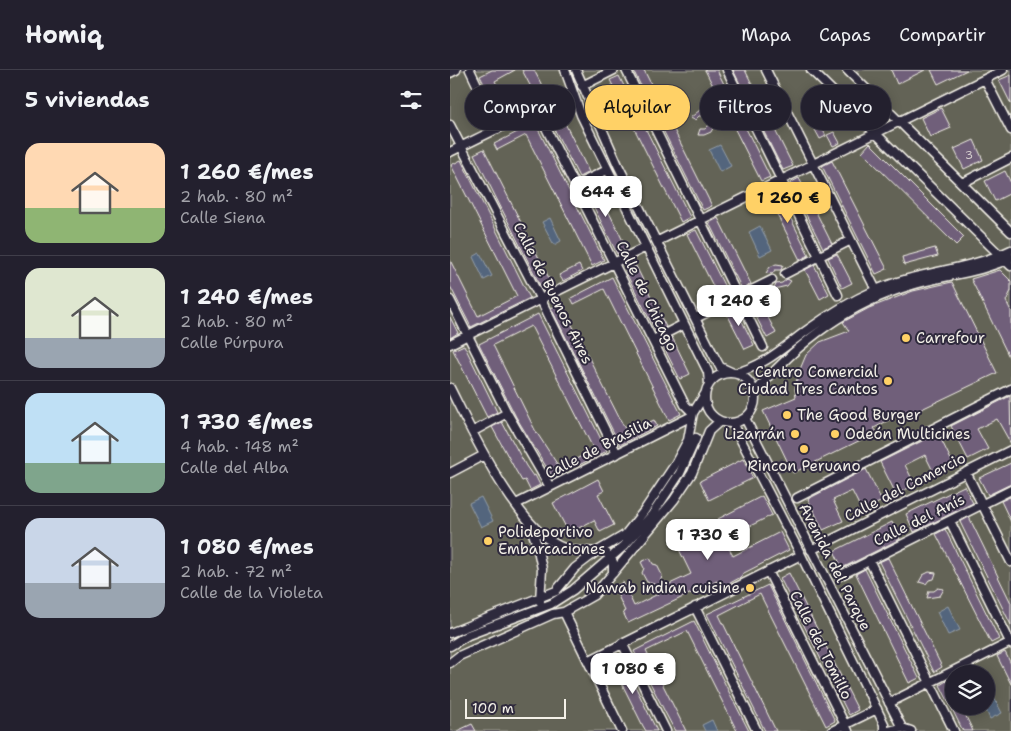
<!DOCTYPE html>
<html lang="es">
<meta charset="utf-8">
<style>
:root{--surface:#23202e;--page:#2f2d3a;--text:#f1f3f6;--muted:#a3a3aa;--line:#403e4a;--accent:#ffd166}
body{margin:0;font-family:"Shantell Sans",sans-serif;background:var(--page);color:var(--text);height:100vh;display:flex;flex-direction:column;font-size:19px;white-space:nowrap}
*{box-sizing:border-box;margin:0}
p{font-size:16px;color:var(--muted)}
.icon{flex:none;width:28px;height:28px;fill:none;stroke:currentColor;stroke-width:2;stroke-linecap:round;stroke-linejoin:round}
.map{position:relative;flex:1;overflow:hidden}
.side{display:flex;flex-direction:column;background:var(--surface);width:450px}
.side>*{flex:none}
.guide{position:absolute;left:15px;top:15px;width:470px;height:45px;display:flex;gap:10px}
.buttons{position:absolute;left:495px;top:595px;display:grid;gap:10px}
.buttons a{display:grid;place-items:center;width:50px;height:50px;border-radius:50%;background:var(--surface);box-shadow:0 2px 12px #0003,0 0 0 1px var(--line);font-size:25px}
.scale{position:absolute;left:15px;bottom:12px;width:101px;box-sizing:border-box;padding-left:5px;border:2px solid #f4f1e8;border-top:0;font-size:14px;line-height:18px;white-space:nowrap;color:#f4f1e8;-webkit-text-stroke:4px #2f2a3d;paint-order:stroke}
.price{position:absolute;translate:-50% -42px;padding:0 11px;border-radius:10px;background:#fff;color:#222;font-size:16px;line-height:32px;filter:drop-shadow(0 1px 2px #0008)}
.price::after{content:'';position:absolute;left:50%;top:30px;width:15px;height:11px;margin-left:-8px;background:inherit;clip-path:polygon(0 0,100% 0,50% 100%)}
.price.selected{background:var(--accent);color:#111}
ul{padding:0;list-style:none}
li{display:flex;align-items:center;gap:15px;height:125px;padding:0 25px}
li+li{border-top:1px solid var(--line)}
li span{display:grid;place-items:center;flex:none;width:140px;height:100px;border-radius:15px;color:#555}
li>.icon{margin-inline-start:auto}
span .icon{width:60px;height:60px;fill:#fffc;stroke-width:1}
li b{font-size:21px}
h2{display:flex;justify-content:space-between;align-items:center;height:60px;padding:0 25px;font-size:21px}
.tag{padding:0 18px;border-radius:22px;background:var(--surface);box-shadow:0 2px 12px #0003,0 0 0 1px var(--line);font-size:18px;line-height:45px}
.tag.selected{background:var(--accent);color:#111}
header{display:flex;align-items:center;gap:30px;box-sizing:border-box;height:70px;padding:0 25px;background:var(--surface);border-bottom:1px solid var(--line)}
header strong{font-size:24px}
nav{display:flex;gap:28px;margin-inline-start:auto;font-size:18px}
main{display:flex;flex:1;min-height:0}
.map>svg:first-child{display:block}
</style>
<header>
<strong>Homiq</strong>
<nav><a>Mapa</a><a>Capas</a><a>Compartir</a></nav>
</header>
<main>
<section class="side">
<h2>5 viviendas<svg class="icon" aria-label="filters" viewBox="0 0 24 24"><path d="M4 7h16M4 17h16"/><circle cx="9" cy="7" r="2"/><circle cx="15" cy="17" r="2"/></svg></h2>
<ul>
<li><span style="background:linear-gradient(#ffd9b3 65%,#8fb573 0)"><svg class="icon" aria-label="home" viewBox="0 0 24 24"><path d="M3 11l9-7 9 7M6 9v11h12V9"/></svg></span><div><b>1 260 €/mes</b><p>2 hab. · 80 m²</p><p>Calle Siena</p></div></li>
<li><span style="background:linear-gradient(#dfe7d0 70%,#9aa5b1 0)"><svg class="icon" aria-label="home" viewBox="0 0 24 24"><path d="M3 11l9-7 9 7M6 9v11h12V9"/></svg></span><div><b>1 240 €/mes</b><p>2 hab. · 80 m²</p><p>Calle Púrpura</p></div></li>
<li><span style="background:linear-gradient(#bfe0f5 70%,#7fa58c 0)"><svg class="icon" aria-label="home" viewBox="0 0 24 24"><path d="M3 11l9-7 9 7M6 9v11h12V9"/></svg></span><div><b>1 730 €/mes</b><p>4 hab. · 148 m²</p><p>Calle del Alba</p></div></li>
<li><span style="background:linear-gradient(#c9d6e8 65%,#9aa5b1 0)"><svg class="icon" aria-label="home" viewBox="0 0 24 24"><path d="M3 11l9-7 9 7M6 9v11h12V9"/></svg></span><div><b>1 080 €/mes</b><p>2 hab. · 72 m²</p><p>Calle de la Violeta</p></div></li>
</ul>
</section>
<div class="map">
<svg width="561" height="661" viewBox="0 0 561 661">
<rect width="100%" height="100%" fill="#2f2a3d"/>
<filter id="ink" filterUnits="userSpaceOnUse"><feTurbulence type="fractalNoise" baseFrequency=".02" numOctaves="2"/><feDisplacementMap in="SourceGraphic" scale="10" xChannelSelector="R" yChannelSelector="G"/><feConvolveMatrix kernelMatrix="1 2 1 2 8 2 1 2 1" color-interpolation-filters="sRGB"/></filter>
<g filter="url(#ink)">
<path fill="#646456" stroke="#acaa9f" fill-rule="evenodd" d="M0,0H561V661H0ZM504,604H536V636H504Z"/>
<path fill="#52657d" stroke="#939da8" d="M270,75L281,96L270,102L259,80Z
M100,148L111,171L104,175L92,152Z
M310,156L322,180L310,186L299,162Z
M30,183L42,206L34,210L23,187Z
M31,427L43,451L31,457L19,433Z
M498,536L510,560L498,565L487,542Z
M540,620L552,643L540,649L534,636H536V621Z
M262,650L267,661H255L252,655Z"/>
<path fill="#6f5f7a" stroke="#f4f1e8" d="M42,0H65L45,11L56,33L82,19L72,0H84L97,25L51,48L30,6Z
M183,0H194L262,136L253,140Z
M255,0H267L320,107L311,111Z
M283,0H295L343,96L333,100Z
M441,0H475L447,14Z
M481,0H517L488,14Z
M561,5V34L549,10Z
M169,6L240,147L231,152L160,10Z
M491,38L501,58L480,67L471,48Z
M250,40H256L254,46H249L245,50L240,48Z
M109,41L139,102L129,107L98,47Z
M365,44L376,66L370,69L358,47Z
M85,53L154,190L142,196L76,65L47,80L44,74Z
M259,55L264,56L261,62L254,65H248L250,59H255Z
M384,62L390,73L383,76L377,65Z
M524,70L533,90L514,99L504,79Z
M420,73L514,167L506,175L412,82Z
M34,79L103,216L93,221L24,84Z
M11,90L80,228L21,257L0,216V190L28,246L67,226L1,95Z
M382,91L437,199L426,204L372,96Z
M555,101L561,113V123L545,131L535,111Z
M349,108L382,174L373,178L340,113Z
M144,112L177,179L167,184L134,117Z
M326,119L359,185L350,190L317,124Z
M268,148L301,214L292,219L259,153Z
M246,160L279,225L270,230L237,164Z
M485,178L488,186L454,195L452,187Z
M387,184L402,213L392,218L378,188Z
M326,194L333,195L331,200H325L322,204L316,203L320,197Z
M129,195L132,201L113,211L109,205Z
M364,195L379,224L370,229L355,200Z
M186,196L216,257L206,262L175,201Z
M550,200L561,211V221L556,231L561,241V291L521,209Z
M162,207L231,344L219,350L154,219L124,234L121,228Z
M337,209L341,211L337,216L324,219L326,214L332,213Z
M502,212L547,303L455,347L452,343L424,358L427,362L343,403L313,341L346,327L345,319L348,304L356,285L370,272L399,261L393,252L419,238L463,221Z
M306,224L326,263L317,268L297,229Z
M111,233L177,363L204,350L207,356L170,375L101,238Z
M284,235L304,275L295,279L275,240Z
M88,244L157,381L129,395L126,389L144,380L81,256L43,275L85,360L113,403L103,408L66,347L29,274Z
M0,247L8,263L0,268Z
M222,267L240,304L230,309L211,272Z
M14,275L47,342L37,347L3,280Z
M560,326L561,374L547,349L527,359L538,379L518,389L501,356Z
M52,352L76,396L83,406L85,405L90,415L80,420L75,410L72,411L66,401L42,357Z
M488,363L504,396L485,405L475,385L455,395L465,415L446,424L430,392Z
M293,389L303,408L259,430L250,411Z
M561,393V414L538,425L529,408Z
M416,399L432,431L412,441L402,421L383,430L393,451L373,460L358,429Z
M148,409L154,421L148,424L164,455L150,462L144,450L119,463L103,433Z
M514,416L523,433L464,462L456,444Z
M312,426L322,445L274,469L283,486L330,462L339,480L292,504L293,506L271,518L267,511L178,553L173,542L175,541L164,517L173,512L184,536L208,524L204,514L197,512L192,503L194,498L191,492L200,488L203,494L207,495L212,505L209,519L241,504L223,467L237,461L244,477L275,462L268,449Z
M560,427L561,429V452L551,431Z
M519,447L561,533V555L510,452Z
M442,452L450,469L392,498L384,481Z
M495,459L549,569L541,573L486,464Z
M438,488L492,597L484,602L429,492Z
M415,499L469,608L459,613L406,504Z
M479,502L486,503L484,509L479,510L476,514L469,512L473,505Z
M339,503L408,640L399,645L330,508Z
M318,515L385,651L376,656L310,524L269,545L326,661H315L257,544Z
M488,518L494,519L490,526L477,528L479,521H484Z
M244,551L278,620L299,661H287L237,561L196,581L236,661H225L216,644L184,581Z
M555,582L561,594V614L547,586Z
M171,587L207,661H196L193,656L161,592Z
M498,610L504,621V636H511L523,661H513L490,615Z
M22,654L26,661H7Z"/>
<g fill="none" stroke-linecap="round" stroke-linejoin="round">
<path stroke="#4d4857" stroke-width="8" stroke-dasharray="8 4" stroke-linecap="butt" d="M327,395L337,390
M329,400L339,395"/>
<defs>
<path id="street" d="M20,0L48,59
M115,0L131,45L252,290L258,302L259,314
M126,0L168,95L263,284L270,297L283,303
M176,0L313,277
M277,0L388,225
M316,0L426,220
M361,0L561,196
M397,0L561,162
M0,3L6,0
M535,9L561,60
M132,16L164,0
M87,40L235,335L243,343
M0,55L91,230L167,384
M0,82L122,22
M512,113L561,88
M126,115L157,100
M208,171L553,0
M335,204L401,170
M0,230L57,343L100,417
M246,248L322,210
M203,270L234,254
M0,274L196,177
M285,303C314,296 333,278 356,261C378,245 401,231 426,220C469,201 518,201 561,180
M255 328a25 25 0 1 1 50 0a25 25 0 1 1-50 0Z
M0,318C21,360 68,462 114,478C127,482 142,482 155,481L163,492V503
M304,324C346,273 398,234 462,215C495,205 529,203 561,188
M295,348L452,658
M282,353L351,485L434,654V661
M22,362L57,343
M516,402L561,492
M0,403L34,385
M347,428L561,319
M66,434L242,346
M500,451L561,574
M79,452L87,475L92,499L90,531
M361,480L561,380
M419,490L504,661
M318,501L398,661
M389,506L561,420
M245,537L307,661
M114,542L172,661
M0,563L106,521L125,498L146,482L175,465L194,441L224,396L238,370L243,343L255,324
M172,573L216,661
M0,576L18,565L101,534L123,520L174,476L202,445L230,403L246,368
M138,591L351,485
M0,593L9,586L103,544L114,542L144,525L163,503L224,430L242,403L259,361L270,351
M439,633L561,572
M382,661L427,639
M439,661L452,658L461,661"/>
</defs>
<use href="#street" stroke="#f4f1e8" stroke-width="11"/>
<use href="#street" stroke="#2f2a3d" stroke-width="8"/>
</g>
</g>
<g fill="#ffd166" stroke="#2f2a3d" stroke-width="2">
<circle cx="456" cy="268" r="5"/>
<circle cx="438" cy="311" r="5"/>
<circle cx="337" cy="345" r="5"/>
<circle cx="345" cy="364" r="5"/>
<circle cx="385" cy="364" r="5"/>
<circle cx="354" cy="379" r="5"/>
<circle cx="38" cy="471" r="5"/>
<circle cx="300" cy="518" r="5"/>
</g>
<g text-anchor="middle" stroke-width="4" stroke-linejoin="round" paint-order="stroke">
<g font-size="12" fill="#d3cccc">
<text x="519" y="89">3</text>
</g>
<g font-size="15" fill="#f4f1e8" stroke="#2f2a3d">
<text transform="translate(103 223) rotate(63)" y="5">Calle de Buenos Aires</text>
<text transform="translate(197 226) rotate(64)" y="5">Calle de Chicago</text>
<text transform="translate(148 378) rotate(-27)" y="5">Calle de Brasilia</text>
<text transform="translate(455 417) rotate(-27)" y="5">Calle del Comercio</text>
<text transform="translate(469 450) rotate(-26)" y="5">Calle del Anís</text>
<text transform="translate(385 497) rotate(63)" y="5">Avenida del Parque</text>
<text transform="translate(371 575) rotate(63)" y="5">Calle del Tomillo</text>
</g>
<g font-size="15" fill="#f4f1e8" stroke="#2f2a3d" text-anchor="start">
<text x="466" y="273">Carrefour</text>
<text x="428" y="307" text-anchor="end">Centro Comercial<tspan x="428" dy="17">Ciudad Tres Cantos</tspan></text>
<text x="347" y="350">The Good Burger</text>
<text x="335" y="369" text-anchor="end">Lizarrán</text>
<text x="395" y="369">Odeón Multicines</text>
<text x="354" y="401" text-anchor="middle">Rincon Peruano</text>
<text x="48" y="467">Polideportivo<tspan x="48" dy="17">Embarcaciones</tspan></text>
<text x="290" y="523" text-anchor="end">Nawab indian cuisine</text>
</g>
</g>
</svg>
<div class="buttons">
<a><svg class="icon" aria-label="layers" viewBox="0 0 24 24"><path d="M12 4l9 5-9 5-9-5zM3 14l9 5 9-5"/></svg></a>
</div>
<div class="scale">100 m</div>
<b class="price" style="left:156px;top:148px">644 €</b>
<b class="price selected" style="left:338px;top:154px">1 260 €</b>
<b class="price" style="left:289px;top:257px">1 240 €</b>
<b class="price" style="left:258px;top:491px">1 730 €</b>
<b class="price" style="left:183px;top:625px">1 080 €</b>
<div class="guide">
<a class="tag">Comprar</a>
<a class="tag selected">Alquilar</a>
<a class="tag">Filtros</a>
<a class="tag">Nuevo</a>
</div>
</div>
</main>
